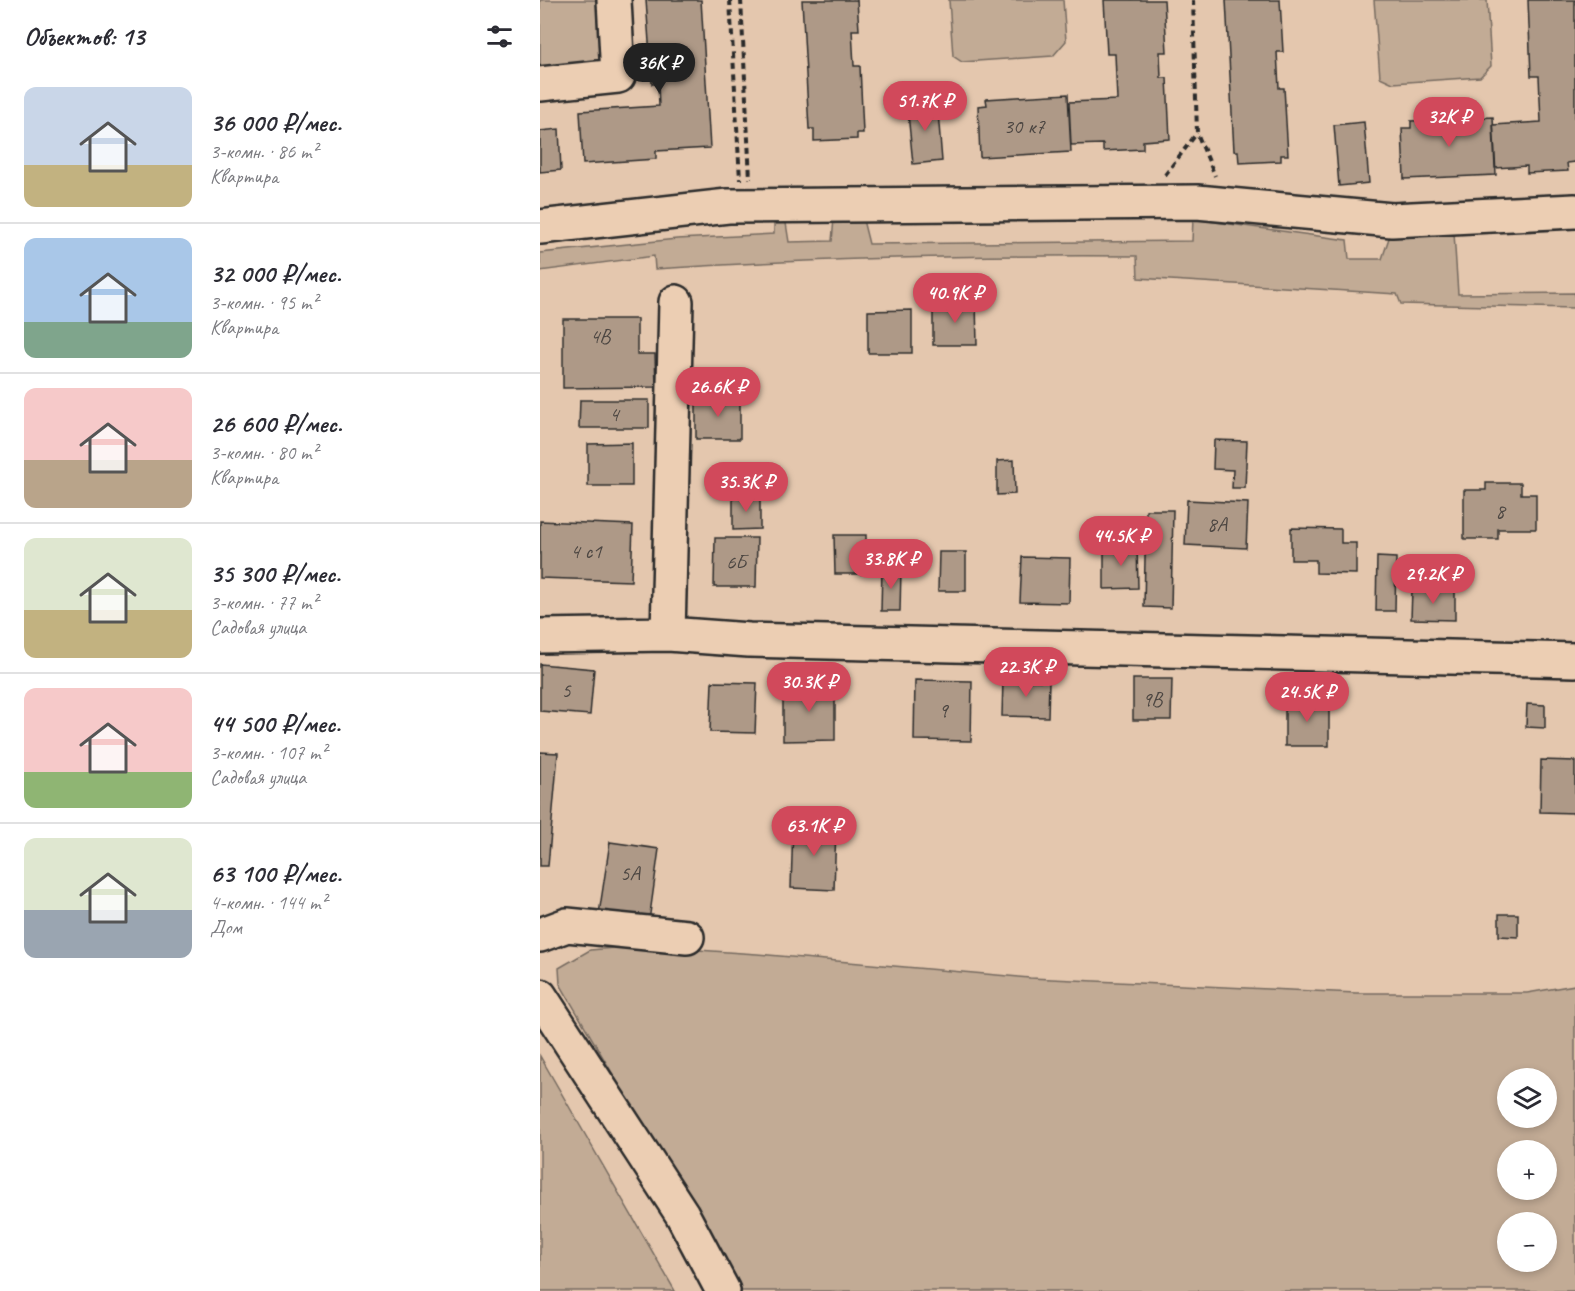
<!DOCTYPE html>
<html lang="ru">
<meta charset="utf-8">
<style>
:root{--surface:#fff;--page:#f2f2f3;--text:#2b2b33;--muted:#7c7c81;--line:#e1e1e2;--accent:#d1495b}
body{margin:0;font-family:Caveat,sans-serif;background:var(--page);color:var(--text);height:100vh;display:flex;flex-direction:column;font-size:22px;white-space:nowrap}
*{box-sizing:border-box;margin:0}
p{font-size:20px;color:var(--muted)}
.icon{flex:none;width:33px;height:33px;fill:none;stroke:currentColor;stroke-width:2;stroke-linecap:round;stroke-linejoin:round}
.map{position:relative;flex:1;overflow:hidden}
.details{display:flex;flex-direction:column;background:var(--surface);width:540px}
.details>*{flex:none}
.controls{position:absolute;left:957px;top:1068px;display:grid;gap:12px}
.controls a{display:grid;place-items:center;width:60px;height:60px;border-radius:50%;background:var(--surface);box-shadow:0 3px 9px #0003;font-size:30px}
.price{position:absolute;translate:-50% -51px;padding:0 14px;border-radius:21px;background:var(--accent);color:#fff;font-size:20px;line-height:39px;filter:drop-shadow(0 2px 3px #0008)}
.price::after{content:'';position:absolute;left:50%;top:36px;width:18px;height:14px;margin-left:-9px;background:inherit;clip-path:polygon(0 0,100% 0,50% 100%)}
.price.active{background:#222;color:#fff}
ul{padding:0;list-style:none}
li{display:flex;align-items:center;gap:18px;height:150px;padding:0 24px}
li+li{border-top:2px solid var(--line)}
li span{display:grid;place-items:center;flex:none;width:168px;height:120px;border-radius:12px;color:#555}
li>.icon{margin-inline-start:auto}
span .icon{width:72px;height:72px;fill:#fffc;stroke-width:1}
li b{font-size:26px}
h2{display:flex;justify-content:space-between;align-items:center;height:72px;padding:0 24px;font-size:26px}
main{display:flex;flex:1;min-height:0}
.map>svg:first-child{display:block}
</style>
<main>
<section class="details">
<h2>Объектов: 13<svg class="icon" aria-label="filters" viewBox="0 0 24 24"><path d="M4 7h16M4 17h16"/><circle cx="9" cy="7" r="2"/><circle cx="15" cy="17" r="2"/></svg></h2>
<ul>
<li><span style="background:linear-gradient(#c9d6e8 65%,#c2b280 0)"><svg class="icon" aria-label="home" viewBox="0 0 24 24"><path d="M3 11l9-7 9 7M6 9v11h12V9"/></svg></span><div><b>36 000 ₽/мес.</b><p>3-комн. · 86 m²</p><p>Квартира</p></div></li>
<li><span style="background:linear-gradient(#a9c7e8 70%,#7fa58c 0)"><svg class="icon" aria-label="home" viewBox="0 0 24 24"><path d="M3 11l9-7 9 7M6 9v11h12V9"/></svg></span><div><b>32 000 ₽/мес.</b><p>3-комн. · 95 m²</p><p>Квартира</p></div></li>
<li><span style="background:linear-gradient(#f6c9c9 60%,#b9a48a 0)"><svg class="icon" aria-label="home" viewBox="0 0 24 24"><path d="M3 11l9-7 9 7M6 9v11h12V9"/></svg></span><div><b>26 600 ₽/мес.</b><p>3-комн. · 80 m²</p><p>Квартира</p></div></li>
<li><span style="background:linear-gradient(#dfe7d0 60%,#c2b280 0)"><svg class="icon" aria-label="home" viewBox="0 0 24 24"><path d="M3 11l9-7 9 7M6 9v11h12V9"/></svg></span><div><b>35 300 ₽/мес.</b><p>3-комн. · 77 m²</p><p>Садовая улица</p></div></li>
<li><span style="background:linear-gradient(#f6c9c9 70%,#8fb573 0)"><svg class="icon" aria-label="home" viewBox="0 0 24 24"><path d="M3 11l9-7 9 7M6 9v11h12V9"/></svg></span><div><b>44 500 ₽/мес.</b><p>3-комн. · 107 m²</p><p>Садовая улица</p></div></li>
<li><span style="background:linear-gradient(#dfe7d0 60%,#9aa5b1 0)"><svg class="icon" aria-label="home" viewBox="0 0 24 24"><path d="M3 11l9-7 9 7M6 9v11h12V9"/></svg></span><div><b>63 100 ₽/мес.</b><p>4-комн. · 144 m²</p><p>Дом</p></div></li>
</ul>
</section>
<div class="map">
<svg width="1035" height="1291" viewBox="0 0 1035 1291">
<rect width="100%" height="100%" fill="#e4c7ae"/>
<filter id="ink" filterUnits="userSpaceOnUse"><feTurbulence type="fractalNoise" baseFrequency=".0167" numOctaves="2"/><feDisplacementMap in="SourceGraphic" scale="12" xChannelSelector="R" yChannelSelector="G"/><feConvolveMatrix kernelMatrix="1 2 1 2 8 2 1 2 1" color-interpolation-filters="sRGB"/></filter>
<g filter="url(#ink)">
<path fill="#c2ab95" stroke="#766b60" stroke-width="1.5" fill-rule="evenodd" d="M0,0H64L62,69L0,73Z
M409,0H523L526,41L513,56L422,62L413,56Z
M834,0H947L951,66L940,77L853,83L840,77Z
M234,217H245L249,242L292,241L294,219L323,220L329,244L652,241L653,219L807,240L809,259H842L849,238L914,233L918,294L1035,293V308L861,304L857,294L598,278L597,256C436,255 275,258 115,269L114,256L0,271V253L137,239L234,234Z
M98,946L217,954L490,978L816,993H987L1035,985V1291H200L20,984L19,968L50,950ZM968,1078H1006V1118H968ZM968,1150H1006V1190H968ZM968,1222H1006V1262H968Z
M0,1056L135,1291H0Z"/>
<path fill="#ae9987" stroke="#2b2b2b" stroke-width="1.5" d="M106,0H161L170,148L116,151V159L43,164L40,111L119,106L118,84H112Z
M262,0H317L319,30H312L314,66H320L323,133H317V139L274,141V129H269Z
M564,0H624L627,52H620L621,78H627L630,139L603,141V149L563,151V144L531,145L529,102L577,100L575,54H567Z
M686,0H740L743,52H737L739,88H744L748,155H741V161L699,163L698,151H694Z
M988,0H1035V162L1027,163L1028,171L987,173V166L955,168L953,125L1001,122L999,76H991Z
M528,94L531,152L440,157L438,106L447,105L446,99Z
M397,100L402,161L373,164L367,103Z
M953,117L956,175L864,179L862,128H871V121Z
M824,122L829,183L799,186L794,125Z
M19,129L21,170L0,172V131Z
M436,302L437,345H393V303Z
M372,310V353H328V311Z
M23,319H97V354H115L116,387L23,388Z
M200,396V439H156V397Z
M40,400H109V428H39Z
M674,440L707,441L705,488H692L693,470L673,469Z
M92,443V486H48V444Z
M474,460L475,494L457,495V461Z
M946,483H981V494H996V529H958V539H924V490H946Z
M193,496H220V529L193,530Z
M647,500L708,503L706,548L645,545Z
M606,510H633L631,608L604,607Z
M0,521L93,525L91,581L0,578Z
M751,528L801,529V543H816V574L776,573V560H751Z
M294,535H326V574H295Z
M175,538H217L216,587H174Z
M564,545H597L598,588L564,589Z
M399,552H426V591H398Z
M482,557L530,558L529,603L480,602Z
M837,557L856,558L855,611H836Z
M342,568L361,569L360,611H341Z
M872,590H915V620L871,619Z
M0,664L54,669L50,715L0,711Z
M593,679H632L631,720H593Z
M375,680L432,681L431,741L374,740Z
M463,680L509,681L508,717L462,716Z
M172,682L217,683L215,733L170,732Z
M295,685V740L243,741V686Z
M745,700H789V746H745Z
M987,704L1005,705V728L986,727Z
M0,752L18,753L8,866H0Z
M1001,760L1035,761V813L1000,812Z
M253,825L296,826L294,890L251,888Z
M70,842L119,849L109,921L59,914Z
M959,914H978V937L959,936Z"/>
<g fill="none" stroke-linecap="round" stroke-linejoin="round">
<defs>
<path id="minor" d="M0,84L78,76L74,0
M0,227L188,206L657,202L852,220L1035,211
M128,634L136,302
M0,636L128,634L209,640L1035,660
M0,935L27,925L147,937
M0,996L142,1214L183,1291"/>
</defs>
<use href="#minor" stroke="#2b2b2b" stroke-width="38"/>
<path stroke="#2b2b2b" stroke-width="4" stroke-dasharray="6 4.5" stroke-linecap="butt" d="M190,0L200,180
M201,0L210,179
M653,0L657,133L675,176
M625,175L657,133"/>
<use href="#minor" stroke="#ecceb3" stroke-width="33"/>
</g>
</g>
<g text-anchor="middle" stroke-width="4.5" stroke-linejoin="round" paint-order="stroke">
<g font-size="21" fill="#4c4642">
<text x="484" y="133">30 к7</text>
<text x="60" y="343">4В</text>
<text x="74" y="421">4</text>
<text x="960" y="518">8</text>
<text x="677" y="531">8А</text>
<text x="46" y="558">4 с1</text>
<text x="196" y="569">6Б</text>
<text x="26" y="697">5</text>
<text x="612" y="706">9В</text>
<text x="403" y="717">9</text>
<text x="90" y="880">5А</text>
</g>
</g>
</svg>
<div class="controls">
<a><svg class="icon" aria-label="layers" viewBox="0 0 24 24"><path d="M12 4l9 5-9 5-9-5zM3 14l9 5 9-5"/></svg></a>
<a>+</a>
<a>−</a>
</div>
<b class="price active" style="left:119px;top:94px">36K ₽</b>
<b class="price" style="left:385px;top:132px">51.7K ₽</b>
<b class="price" style="left:909px;top:148px">32K ₽</b>
<b class="price" style="left:415px;top:324px">40.9K ₽</b>
<b class="price" style="left:178px;top:418px">26.6K ₽</b>
<b class="price" style="left:206px;top:513px">35.3K ₽</b>
<b class="price" style="left:581px;top:567px">44.5K ₽</b>
<b class="price" style="left:351px;top:590px">33.8K ₽</b>
<b class="price" style="left:893px;top:605px">29.2K ₽</b>
<b class="price" style="left:486px;top:698px">22.3K ₽</b>
<b class="price" style="left:269px;top:713px">30.3K ₽</b>
<b class="price" style="left:767px;top:723px">24.5K ₽</b>
<b class="price" style="left:274px;top:857px">63.1K ₽</b>
</div>
</main>
